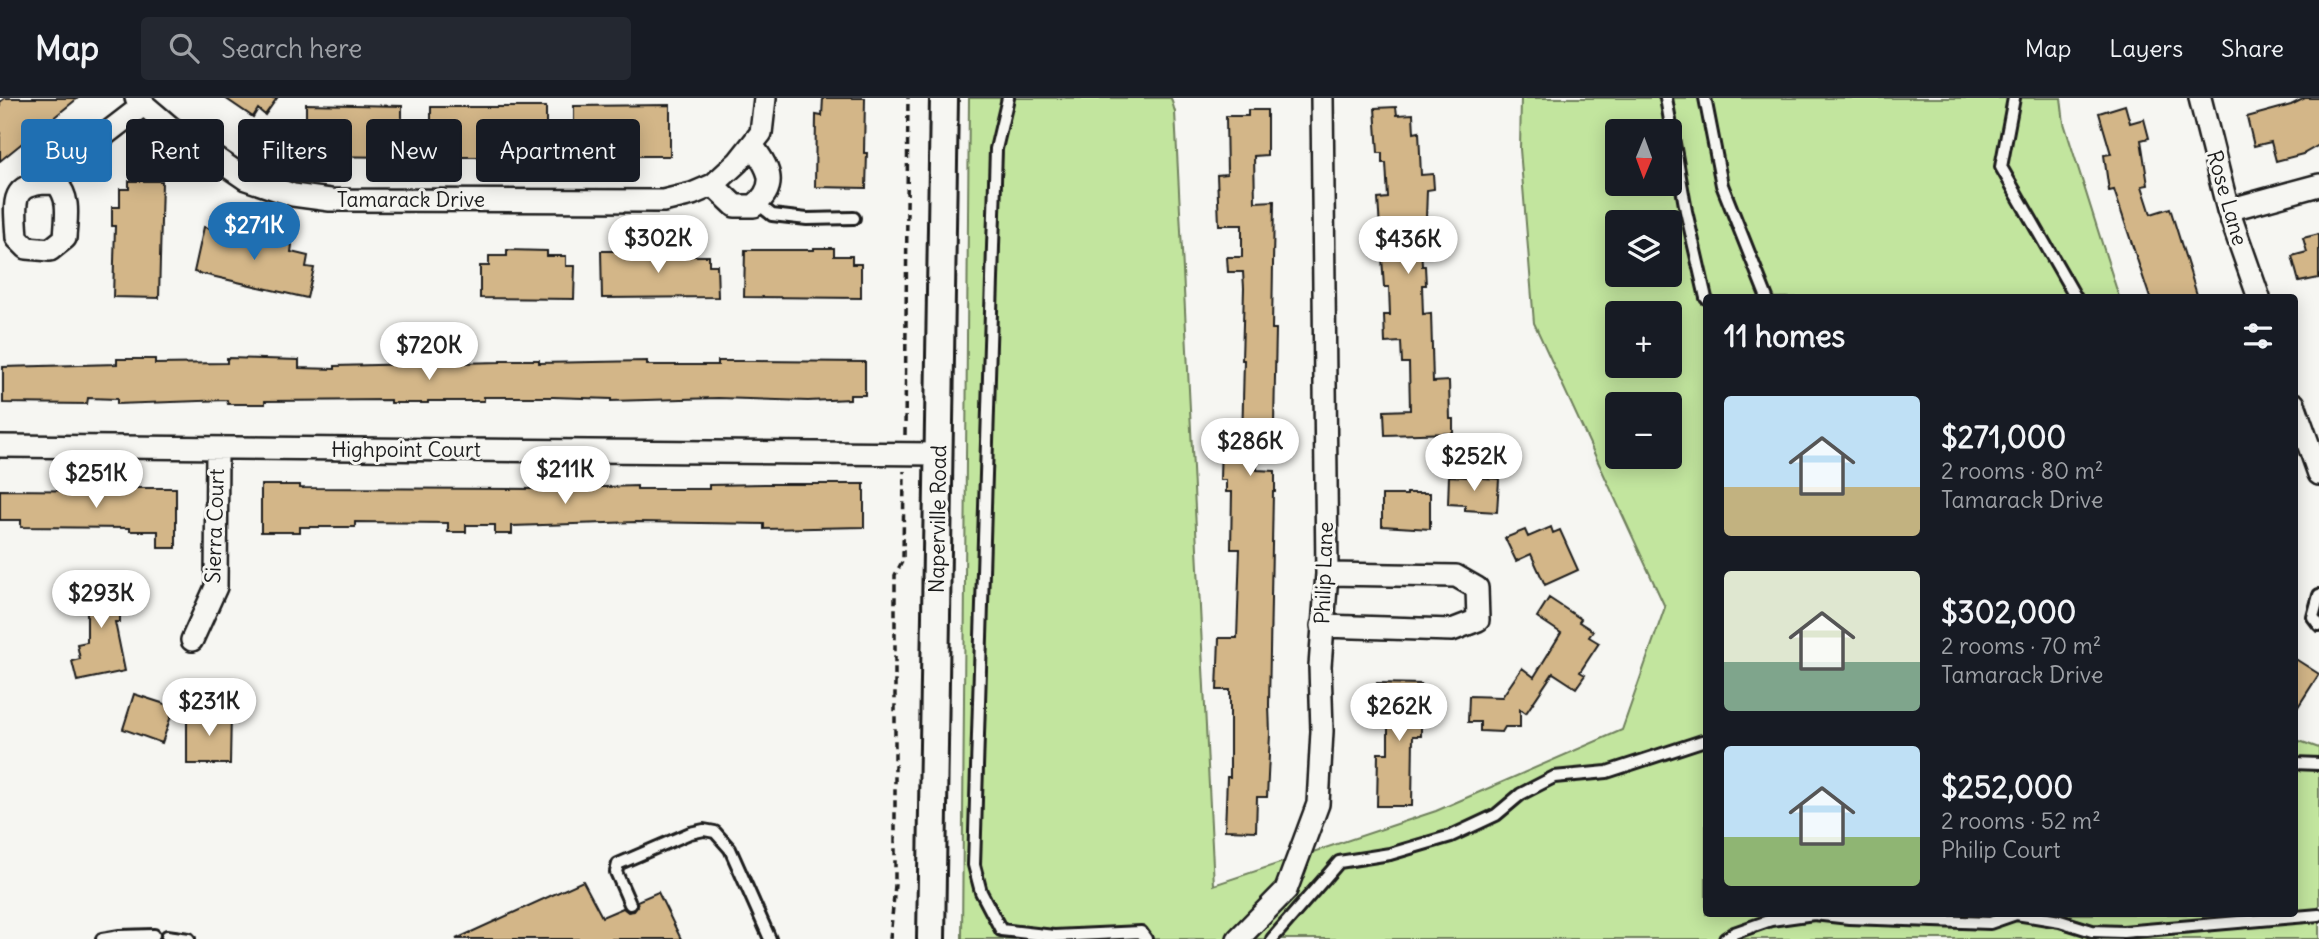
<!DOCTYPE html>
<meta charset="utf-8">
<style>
:root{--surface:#171b24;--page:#242831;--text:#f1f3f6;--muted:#9ea1a6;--line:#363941;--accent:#1f6fb2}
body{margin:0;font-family:Delius,sans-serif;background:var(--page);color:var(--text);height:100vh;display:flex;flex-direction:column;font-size:26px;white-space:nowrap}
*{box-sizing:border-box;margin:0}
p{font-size:23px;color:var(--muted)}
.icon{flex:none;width:38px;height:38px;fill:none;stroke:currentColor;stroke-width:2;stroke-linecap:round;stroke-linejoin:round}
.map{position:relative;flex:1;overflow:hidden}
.panel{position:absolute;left:1703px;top:196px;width:595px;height:623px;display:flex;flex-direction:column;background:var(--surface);border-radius:7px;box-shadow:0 4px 18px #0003}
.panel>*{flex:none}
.hud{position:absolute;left:21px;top:21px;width:665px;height:63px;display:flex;gap:14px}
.needle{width:46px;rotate:181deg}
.controls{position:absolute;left:1605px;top:21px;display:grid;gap:14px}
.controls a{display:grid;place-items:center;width:77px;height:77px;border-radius:7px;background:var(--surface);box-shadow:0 4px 18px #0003;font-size:35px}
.price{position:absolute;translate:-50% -60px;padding:0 16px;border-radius:24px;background:#fff;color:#222;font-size:23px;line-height:46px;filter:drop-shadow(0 2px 4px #0008)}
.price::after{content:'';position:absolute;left:50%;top:42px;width:21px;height:16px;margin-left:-10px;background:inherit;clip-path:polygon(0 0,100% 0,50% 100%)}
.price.on{background:var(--accent);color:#fff}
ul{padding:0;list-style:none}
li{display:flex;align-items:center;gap:21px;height:175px;padding:0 21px}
li span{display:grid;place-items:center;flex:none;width:196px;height:140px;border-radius:7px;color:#555}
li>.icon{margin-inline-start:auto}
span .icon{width:84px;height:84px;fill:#fffc;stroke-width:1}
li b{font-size:30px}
h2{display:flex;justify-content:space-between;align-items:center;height:84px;padding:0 21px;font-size:30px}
.pill{padding:0 24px;border-radius:7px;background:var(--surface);box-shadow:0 4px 18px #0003;font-size:24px;line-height:63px}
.pill.on{background:var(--accent);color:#fff}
header{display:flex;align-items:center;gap:42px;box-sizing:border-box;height:98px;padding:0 35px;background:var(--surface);border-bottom:2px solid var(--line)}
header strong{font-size:33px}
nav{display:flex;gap:38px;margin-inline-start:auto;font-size:24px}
.search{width:490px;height:63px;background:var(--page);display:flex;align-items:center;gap:18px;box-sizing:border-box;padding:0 24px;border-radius:7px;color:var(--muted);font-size:26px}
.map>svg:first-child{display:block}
</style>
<header>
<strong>Map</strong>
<div class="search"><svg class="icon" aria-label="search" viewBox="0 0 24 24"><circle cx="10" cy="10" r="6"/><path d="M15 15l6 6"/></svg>Search here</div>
<nav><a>Map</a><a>Layers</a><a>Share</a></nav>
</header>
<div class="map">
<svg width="2319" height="841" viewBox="0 0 2319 841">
<rect width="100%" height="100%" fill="#f6f6f2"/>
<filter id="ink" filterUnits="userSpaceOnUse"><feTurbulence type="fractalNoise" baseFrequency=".0143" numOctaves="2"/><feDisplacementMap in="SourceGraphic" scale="14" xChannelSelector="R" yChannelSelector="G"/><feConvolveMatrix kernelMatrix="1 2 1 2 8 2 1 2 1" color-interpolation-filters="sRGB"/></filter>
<g filter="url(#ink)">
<path fill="#c2e59e" stroke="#6f805d" stroke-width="2" fill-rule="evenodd" d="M969,0H1171L1175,14L1214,787L1436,713L1622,632L1665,509L1534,225L1520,51L1521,0H2061L2064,25L2119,199L1706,200V816H2294V641L2319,650V841H962ZM1617,33H1670V86H1617ZM1617,124H1670V177H1617ZM1617,215H1670V268H1617ZM1617,306H1670V359H1617Z"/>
<path fill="#d3b688" stroke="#1c1c1c" stroke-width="2" d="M5,0H78L0,63V4Z
M225,0H277L265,17L258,11L253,19Z
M823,0H865L864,55H867L866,90L815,89L816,17L822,18Z
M2305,0H2319V47L2303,56L2276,63L2271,44L2254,48L2247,19L2291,7Z
M306,6L402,8V59L306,58Z
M670,7V58H599V48L574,49V8Z
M2125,7L2130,25L2144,21L2149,40L2141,42L2148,87L2142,88L2151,116L2170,110L2198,200H2150L2114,92L2109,93L2104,57L2111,56L2099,15Z
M431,9H546V59H431Z
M1396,9L1397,17L1413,16L1414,35L1419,34L1421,77L1433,76L1434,91L1427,92L1426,121L1420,122L1422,168H1425L1426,187H1422L1423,216L1431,215L1433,284L1449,283L1450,321H1453V335L1385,337L1384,313L1410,312L1409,265H1402L1401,244L1385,245L1384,217H1390L1389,189H1384L1378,101L1388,100L1386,65H1382V55H1378L1375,10Z
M1248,12H1267V57L1254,58L1255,104L1274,103L1272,231H1276L1274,326H1258L1257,372L1275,373V394H1273L1269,607L1270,636L1267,699H1257L1256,733L1225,732L1227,679H1230V592H1217L1219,540H1237L1240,451H1231L1232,394H1226V382H1220L1221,343H1242L1244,262H1242L1244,190L1243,174H1228L1227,159H1242V127H1219L1217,77L1227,76L1226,18H1248Z
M129,83H162L159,200L113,199L115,128H112V109H120V91H129Z
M204,129L292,147L291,154L308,158L306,169L314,170L307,200L194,174Z
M2319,136V180L2299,184L2292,158L2307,154L2303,140Z
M814,150H834V158H852V166H861V200L744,199L745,152H814Z
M672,151H691V158H709V167H717L718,199L602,200L601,153H672Z
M507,152L547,153V158H566V168H575L574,201L480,200V168H489V158H507Z
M227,260L299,262V270L335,271V268L500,264V262H539V265L647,263V267H718V263H755L865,264V297H850V301L808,303L718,300L611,303V301L553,299H484V303H428V305H391V302L265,303V306H228L227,302L117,306V301L88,300L87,306L3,305V269L117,266V261H155V266L227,265Z
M1449,378L1499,381L1497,414L1465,412V407L1448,406Z
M764,386H864V429L764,431V426L637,424L512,428V436H495V427H466V434H448V425L355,424V429H300V434H261V387H300V390L537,391L637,388V391H709V387Z
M130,390H176V450H158V433H130V430L21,429V422H0V392L130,393Z
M1407,395H1430V431L1382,428V397H1407Z
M1551,429L1553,435L1560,432L1578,472L1545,487L1531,456L1516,463L1505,440L1525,432L1528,439Z
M88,482H123V494H130V508H120V524H115L125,573L77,583L72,563L80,561L77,546L87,544V511H78V495H88Z
M1549,500L1581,521L1579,524L1593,533L1589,539L1599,545L1580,574L1585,577L1576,590L1553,575L1526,615L1520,611V629H1505L1502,634L1480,633V624H1468L1469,598L1502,599L1522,570L1534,579L1561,535L1537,519Z
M2294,560L2319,576L2294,615Z
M1377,585L1421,586V638H1413L1412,708H1377L1378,655H1388V605H1377Z
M134,596L174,609L162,645L123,631Z
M187,614H231L230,666H187Z
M583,783L602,819L623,810L628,814L634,813L638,808L637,803L658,794L681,841H456Z"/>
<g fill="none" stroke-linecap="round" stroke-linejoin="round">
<defs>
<path id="service" d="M1008,0L996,51L974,767L981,794L1001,832L1054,838L1141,834L1146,841
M1666,0L1686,113L1706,200
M1705,0L1722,87L1767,200
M2014,0L2001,69L2076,200
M757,105L772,117L807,121L854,120
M2319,497L2313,519L2319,527
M2294,665L2319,666
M630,806L616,774L618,766L690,735L704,732L715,734L730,751L770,841
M167,838L189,841
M102,841L120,838L154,837
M1272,841L1339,764L1390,756L1451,738L1496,717L1521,696L1554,679L1607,674L1702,643H1706
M1725,841L1734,835L1771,822L1814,816L1849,820L1990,825L2016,816L2060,823L2092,833L2123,834L2319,817"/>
<path id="minor" d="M136,0L170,29L246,81L293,97L330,102L663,103L692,96L713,87L738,64L761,35L765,0
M2200,0L2228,112L2259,200
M56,85C71,100 66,120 65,140L50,152L27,150L17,140C15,102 8,84 56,85L81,55L142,8
M713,87L735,108H754C780,87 768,69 752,47
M2228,112L2319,87
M2294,306L2319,376
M0,348L939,356
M1322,528L1452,532L1478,522L1477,490L1456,478L1327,476
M192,542L216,489L217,350
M1238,841L1286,792L1318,706L1322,633L1320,568L1327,476L1322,0"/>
<path id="tertiary" d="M931,841L944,0"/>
</defs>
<use href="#service" stroke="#1c1c1c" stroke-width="16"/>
<use href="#minor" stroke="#1c1c1c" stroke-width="26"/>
<use href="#tertiary" stroke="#1c1c1c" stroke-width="32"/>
<path stroke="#1c1c1c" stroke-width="3.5" stroke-dasharray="7 5" stroke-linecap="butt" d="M905,337L908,0
M890,841L895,787V477L903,462L904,373"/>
<use href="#service" stroke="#f6f6f2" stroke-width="10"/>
<use href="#minor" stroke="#f6f6f2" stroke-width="21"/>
<use href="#tertiary" stroke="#f6f6f2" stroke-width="26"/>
</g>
</g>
<g text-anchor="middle" stroke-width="6" stroke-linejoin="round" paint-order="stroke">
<g font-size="21" fill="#1c1c1c" stroke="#f6f6f2">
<text transform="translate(2227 100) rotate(74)" y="7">Rose Lane</text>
<text x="411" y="109">Tamarack Drive</text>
<text x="406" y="359">Highpoint Court</text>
<text transform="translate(938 421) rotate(-89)" y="7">Naperville Road</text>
<text transform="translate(215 428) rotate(-88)" y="7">Sierra Court</text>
<text transform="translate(1324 475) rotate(-88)" y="7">Philip Lane</text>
</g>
</g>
</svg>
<div class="controls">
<a><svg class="needle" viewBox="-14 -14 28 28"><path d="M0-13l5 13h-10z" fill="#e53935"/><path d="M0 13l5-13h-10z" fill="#9ea1a6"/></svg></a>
<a><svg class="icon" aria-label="layers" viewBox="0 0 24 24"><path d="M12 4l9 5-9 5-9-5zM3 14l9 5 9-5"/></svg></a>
<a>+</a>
<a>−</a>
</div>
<b class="price on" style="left:254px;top:164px">$271K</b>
<b class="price" style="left:658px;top:177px">$302K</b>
<b class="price" style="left:1408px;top:178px">$436K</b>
<b class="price" style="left:429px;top:284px">$720K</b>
<b class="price" style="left:1250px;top:380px">$286K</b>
<b class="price" style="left:1474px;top:395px">$252K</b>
<b class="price" style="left:565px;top:408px">$211K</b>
<b class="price" style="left:96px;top:412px">$251K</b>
<b class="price" style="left:101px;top:532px">$293K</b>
<b class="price" style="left:209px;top:640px">$231K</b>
<b class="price" style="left:1399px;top:645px">$262K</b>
<div class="hud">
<a class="pill on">Buy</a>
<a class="pill">Rent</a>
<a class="pill">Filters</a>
<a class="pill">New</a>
<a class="pill">Apartment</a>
</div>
<section class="panel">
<h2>11 homes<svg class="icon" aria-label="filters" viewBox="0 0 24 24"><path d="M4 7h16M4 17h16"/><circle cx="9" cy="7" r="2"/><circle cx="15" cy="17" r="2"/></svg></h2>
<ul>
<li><span style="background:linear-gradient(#bfe0f5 65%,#c2b280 0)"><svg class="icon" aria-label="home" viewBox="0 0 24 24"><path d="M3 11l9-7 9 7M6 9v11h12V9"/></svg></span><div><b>$271,000</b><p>2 rooms · 80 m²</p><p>Tamarack Drive</p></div></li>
<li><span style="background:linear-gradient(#dfe7d0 65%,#7fa58c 0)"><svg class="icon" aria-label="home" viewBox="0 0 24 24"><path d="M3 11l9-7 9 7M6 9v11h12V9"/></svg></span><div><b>$302,000</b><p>2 rooms · 70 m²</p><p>Tamarack Drive</p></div></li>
<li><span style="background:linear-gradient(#bfe0f5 65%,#8fb573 0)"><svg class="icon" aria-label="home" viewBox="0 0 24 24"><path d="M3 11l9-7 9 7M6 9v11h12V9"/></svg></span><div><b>$252,000</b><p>2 rooms · 52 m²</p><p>Philip Court</p></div></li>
</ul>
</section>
</div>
